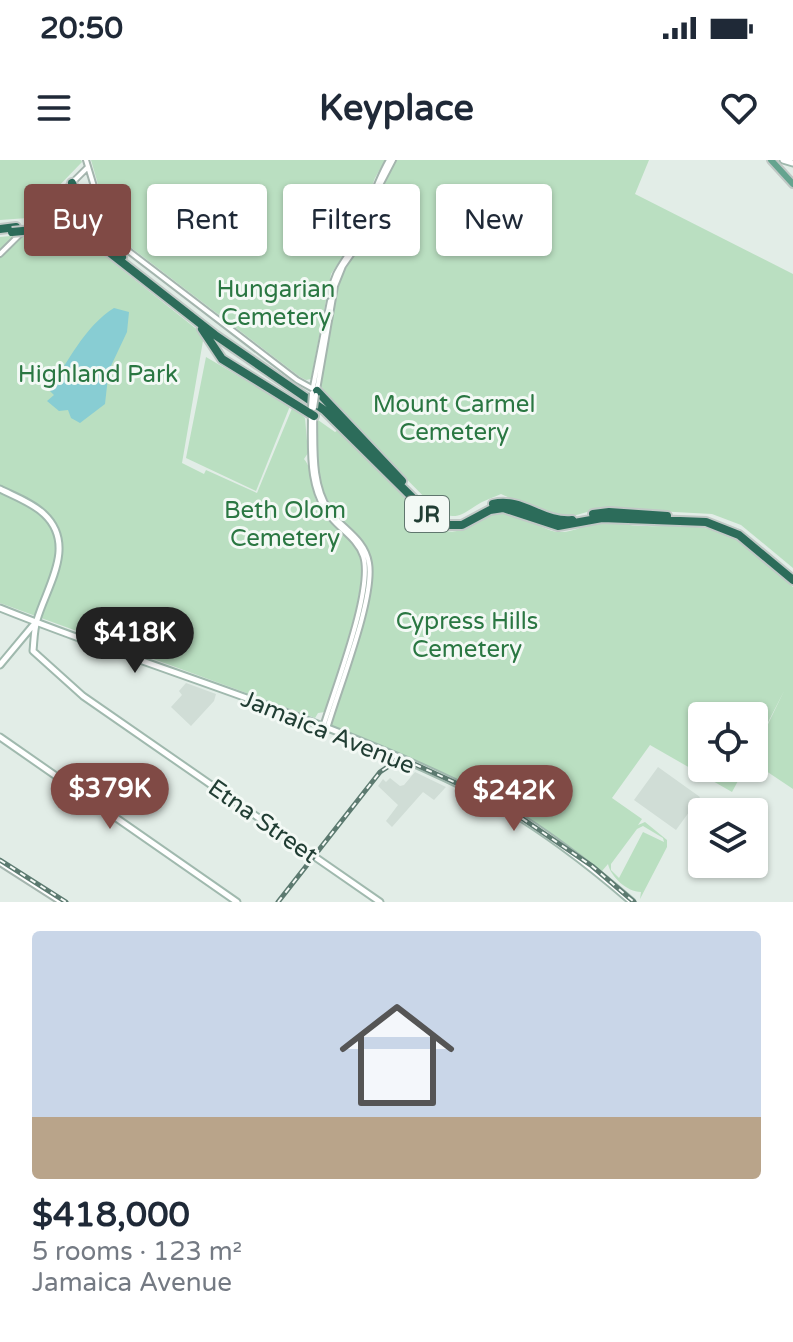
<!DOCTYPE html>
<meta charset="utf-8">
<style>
:root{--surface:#fff;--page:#f2f2f3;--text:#1f2937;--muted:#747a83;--accent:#804a45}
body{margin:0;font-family:"Varela Round",sans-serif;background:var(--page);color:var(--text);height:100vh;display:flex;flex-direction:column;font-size:30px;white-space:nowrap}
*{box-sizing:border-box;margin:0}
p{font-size:26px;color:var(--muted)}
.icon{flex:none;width:44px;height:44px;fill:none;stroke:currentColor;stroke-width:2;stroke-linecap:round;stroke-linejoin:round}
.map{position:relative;height:742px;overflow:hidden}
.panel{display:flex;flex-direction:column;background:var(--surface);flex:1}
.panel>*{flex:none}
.hud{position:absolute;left:24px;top:24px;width:746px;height:72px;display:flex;gap:16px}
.buttons{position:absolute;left:688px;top:542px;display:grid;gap:16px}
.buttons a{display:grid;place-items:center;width:80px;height:80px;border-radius:8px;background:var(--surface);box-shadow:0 2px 6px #0004;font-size:40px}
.price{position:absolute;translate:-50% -68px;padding:0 18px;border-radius:28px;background:var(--accent);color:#fff;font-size:26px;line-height:52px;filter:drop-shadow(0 2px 4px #0008)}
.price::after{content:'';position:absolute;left:50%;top:48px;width:24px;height:18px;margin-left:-12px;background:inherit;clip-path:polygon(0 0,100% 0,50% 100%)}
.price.current{background:#222;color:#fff}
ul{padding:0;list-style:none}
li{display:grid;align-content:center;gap:16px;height:424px;padding:0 32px}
li span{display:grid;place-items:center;height:248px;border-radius:8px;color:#555}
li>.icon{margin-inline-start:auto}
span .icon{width:144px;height:144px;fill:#fffc;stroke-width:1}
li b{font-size:34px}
.chip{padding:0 28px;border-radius:8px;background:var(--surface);box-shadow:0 2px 6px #0004;font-size:28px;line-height:72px}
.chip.current{background:var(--accent);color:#fff}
.status{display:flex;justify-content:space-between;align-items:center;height:56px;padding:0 40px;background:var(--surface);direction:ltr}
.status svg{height:22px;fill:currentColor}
header{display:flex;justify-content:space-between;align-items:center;height:104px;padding:0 32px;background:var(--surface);font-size:36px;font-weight:700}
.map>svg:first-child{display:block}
</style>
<div class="status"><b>20:50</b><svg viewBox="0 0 49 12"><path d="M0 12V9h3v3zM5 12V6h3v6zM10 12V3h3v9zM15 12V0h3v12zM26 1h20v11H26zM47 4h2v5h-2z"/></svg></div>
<header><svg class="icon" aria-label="menu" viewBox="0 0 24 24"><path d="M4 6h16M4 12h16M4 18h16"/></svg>Keyplace<svg class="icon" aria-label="heart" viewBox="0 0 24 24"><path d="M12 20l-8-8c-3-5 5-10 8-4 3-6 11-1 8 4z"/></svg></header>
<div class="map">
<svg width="793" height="742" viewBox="0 0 793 742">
<rect width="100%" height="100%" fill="#e2ede7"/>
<path fill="#d0ddd6" d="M186,523L216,534L214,541L191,566L171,547L182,535L179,531Z
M658,607L700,637L676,670L634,640Z
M415,612L446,627L434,640L423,632L392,667L386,661L398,645L378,626L383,619L386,622L390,618L400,626L404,625Z"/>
<path fill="#badfc1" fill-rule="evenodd" d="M0,0H81L82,2L28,58L0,60Z
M91,0H385L375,18L349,87L331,114L311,219L306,220L300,217L112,73Z
M397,0H649L635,34L793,114V408L741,365L712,354L601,348L566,358L547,355L501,334C495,337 488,339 482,342C466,351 457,363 438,351L319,230L340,118L363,80L381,27Z
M31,74L66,75L96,89L204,175L182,303L204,314L206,310L257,333L293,246L305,258L308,293L304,299C314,311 311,331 318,345C328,364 348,374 358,392C373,420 334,519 325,552L318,553L315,558L0,443V77Z
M206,197L290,246L256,331L186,298Z
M318,260L335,272L340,269L425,358C463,394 476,347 508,352C525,354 540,370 558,372C576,373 589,361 606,362C618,362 630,366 642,366C672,367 705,362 732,377C754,390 773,410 793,427V629L754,603V593L784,531L754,590V556H702V608H745L732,632L650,585L612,638L642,659L638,665L645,662L667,680V687L640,739L641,732C627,732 611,717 608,704L602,711L493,636L331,565C342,528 379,431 370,398C364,377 349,370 337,354C316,330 315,291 318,260ZM643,666L663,678L664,682L643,672L619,718L611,710V704L637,669Z"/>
<path fill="#88cdd3" d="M114,148L129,152L127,172L110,208L106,211L108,217L105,244L80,263L71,258L68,250L59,251L47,241L54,235L49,230C67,203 85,166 114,148Z"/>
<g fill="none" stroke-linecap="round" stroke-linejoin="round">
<defs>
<path id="tertiary" d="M86,0L109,76L297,220L315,230
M0,94L88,7
M331,132C333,111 347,100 355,82C367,54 374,26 389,0
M313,227L330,141
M317,230L335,126L343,106L357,86L381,23L393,0
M311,253C311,289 307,330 332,359C342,371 357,379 363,396C374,429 334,530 323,567
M314,255C315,286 311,323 329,350C342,369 365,378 369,403C375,439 338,530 327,569
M0,703L61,742"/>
<path id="secondary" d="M783,0L793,3
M0,329C14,336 33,343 44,354C77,385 47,426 37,460C34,470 34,481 33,491L83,536L380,742
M0,448C162,513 333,559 488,639C535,663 592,707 632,742
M0,505L35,463
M0,577L237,742"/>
<path id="primary" d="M771,0L793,24"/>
<path id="motorway" d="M72,23L89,65L122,97
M61,33L75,36
M34,66C52,60 75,65 76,41
M0,69L16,67
M33,70L70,72L105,89L215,175L324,250L436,361L449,365H462L490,350L503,348L558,366L602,358L706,362L739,375L793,420
M202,169L222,199L314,256
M317,231L402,321
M493,344C522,337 543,363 572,360
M593,354L609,352L667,356"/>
</defs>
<use href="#tertiary" stroke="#a4b5ae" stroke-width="8"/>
<use href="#secondary" stroke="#a0b9ae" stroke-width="9"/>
<use href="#primary" stroke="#c1c9c6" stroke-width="10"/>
<use href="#motorway" stroke="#c1c9c6" stroke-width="12"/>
<use href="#tertiary" stroke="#fff" stroke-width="4"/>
<use href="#secondary" stroke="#fff" stroke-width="5"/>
<use href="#primary" stroke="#65a48f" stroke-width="6"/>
<use href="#motorway" stroke="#2c6c5a" stroke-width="8"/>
<defs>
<path id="rail" d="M0,700L66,742
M278,742L380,612L395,602L412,603L498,642L592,706L634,742"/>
</defs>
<use href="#rail" stroke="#5c7a70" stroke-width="5"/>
<use href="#rail" stroke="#f3f9f5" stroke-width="2" stroke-dasharray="6" stroke-linecap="butt"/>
<defs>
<path id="tertiary-bridge" d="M311,247L312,233
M314,248L316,235"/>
<path id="motorway-bridge" d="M12,72L33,70"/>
</defs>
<use href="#tertiary-bridge" stroke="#a4b5ae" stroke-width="8" stroke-linecap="butt"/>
<use href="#motorway-bridge" stroke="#c1c9c6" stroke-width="12" stroke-linecap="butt"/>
<use href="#tertiary-bridge" stroke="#fff" stroke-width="4"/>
<use href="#motorway-bridge" stroke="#2c6c5a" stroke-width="8"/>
</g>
<g text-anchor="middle" stroke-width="6" stroke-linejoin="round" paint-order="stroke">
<rect fill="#f3f9f5" stroke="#60766e" stroke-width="2" x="405" y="336" width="44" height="36" rx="6"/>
<g font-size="22" font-weight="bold" fill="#213e34">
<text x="427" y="362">JR</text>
</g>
<g font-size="24" fill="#2a7742" stroke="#f3f9f5">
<text x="276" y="137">Hungarian<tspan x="276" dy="28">Cemetery</tspan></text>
<text x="98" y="222">Highland Park</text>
<text x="454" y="252">Mount Carmel<tspan x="454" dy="28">Cemetery</tspan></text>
<text x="285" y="358">Beth Olom<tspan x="285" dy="28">Cemetery</tspan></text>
<text x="467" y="469">Cypress Hills<tspan x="467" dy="28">Cemetery</tspan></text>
</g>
<g font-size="24" fill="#213e34" stroke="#f3f9f5">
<text transform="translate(328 572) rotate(22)" y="8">Jamaica Avenue</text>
<text transform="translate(263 661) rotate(35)" y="8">Etna Street</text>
</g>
</g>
</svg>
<div class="buttons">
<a><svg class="icon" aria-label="locate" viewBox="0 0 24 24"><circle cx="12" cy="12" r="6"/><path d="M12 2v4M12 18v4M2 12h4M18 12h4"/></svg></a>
<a><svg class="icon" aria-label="layers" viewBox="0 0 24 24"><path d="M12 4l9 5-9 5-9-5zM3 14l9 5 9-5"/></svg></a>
</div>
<b class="price current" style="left:135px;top:515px">$418K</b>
<b class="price" style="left:110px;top:671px">$379K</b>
<b class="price" style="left:514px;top:673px">$242K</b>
<div class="hud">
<a class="chip current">Buy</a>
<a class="chip">Rent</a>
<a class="chip">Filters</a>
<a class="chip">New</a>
</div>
</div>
<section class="panel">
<ul>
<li><span style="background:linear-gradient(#c9d6e8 75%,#b9a48a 0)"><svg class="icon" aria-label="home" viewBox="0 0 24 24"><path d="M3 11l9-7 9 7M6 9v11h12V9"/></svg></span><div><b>$418,000</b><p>5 rooms · 123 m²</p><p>Jamaica Avenue</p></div></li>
</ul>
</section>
